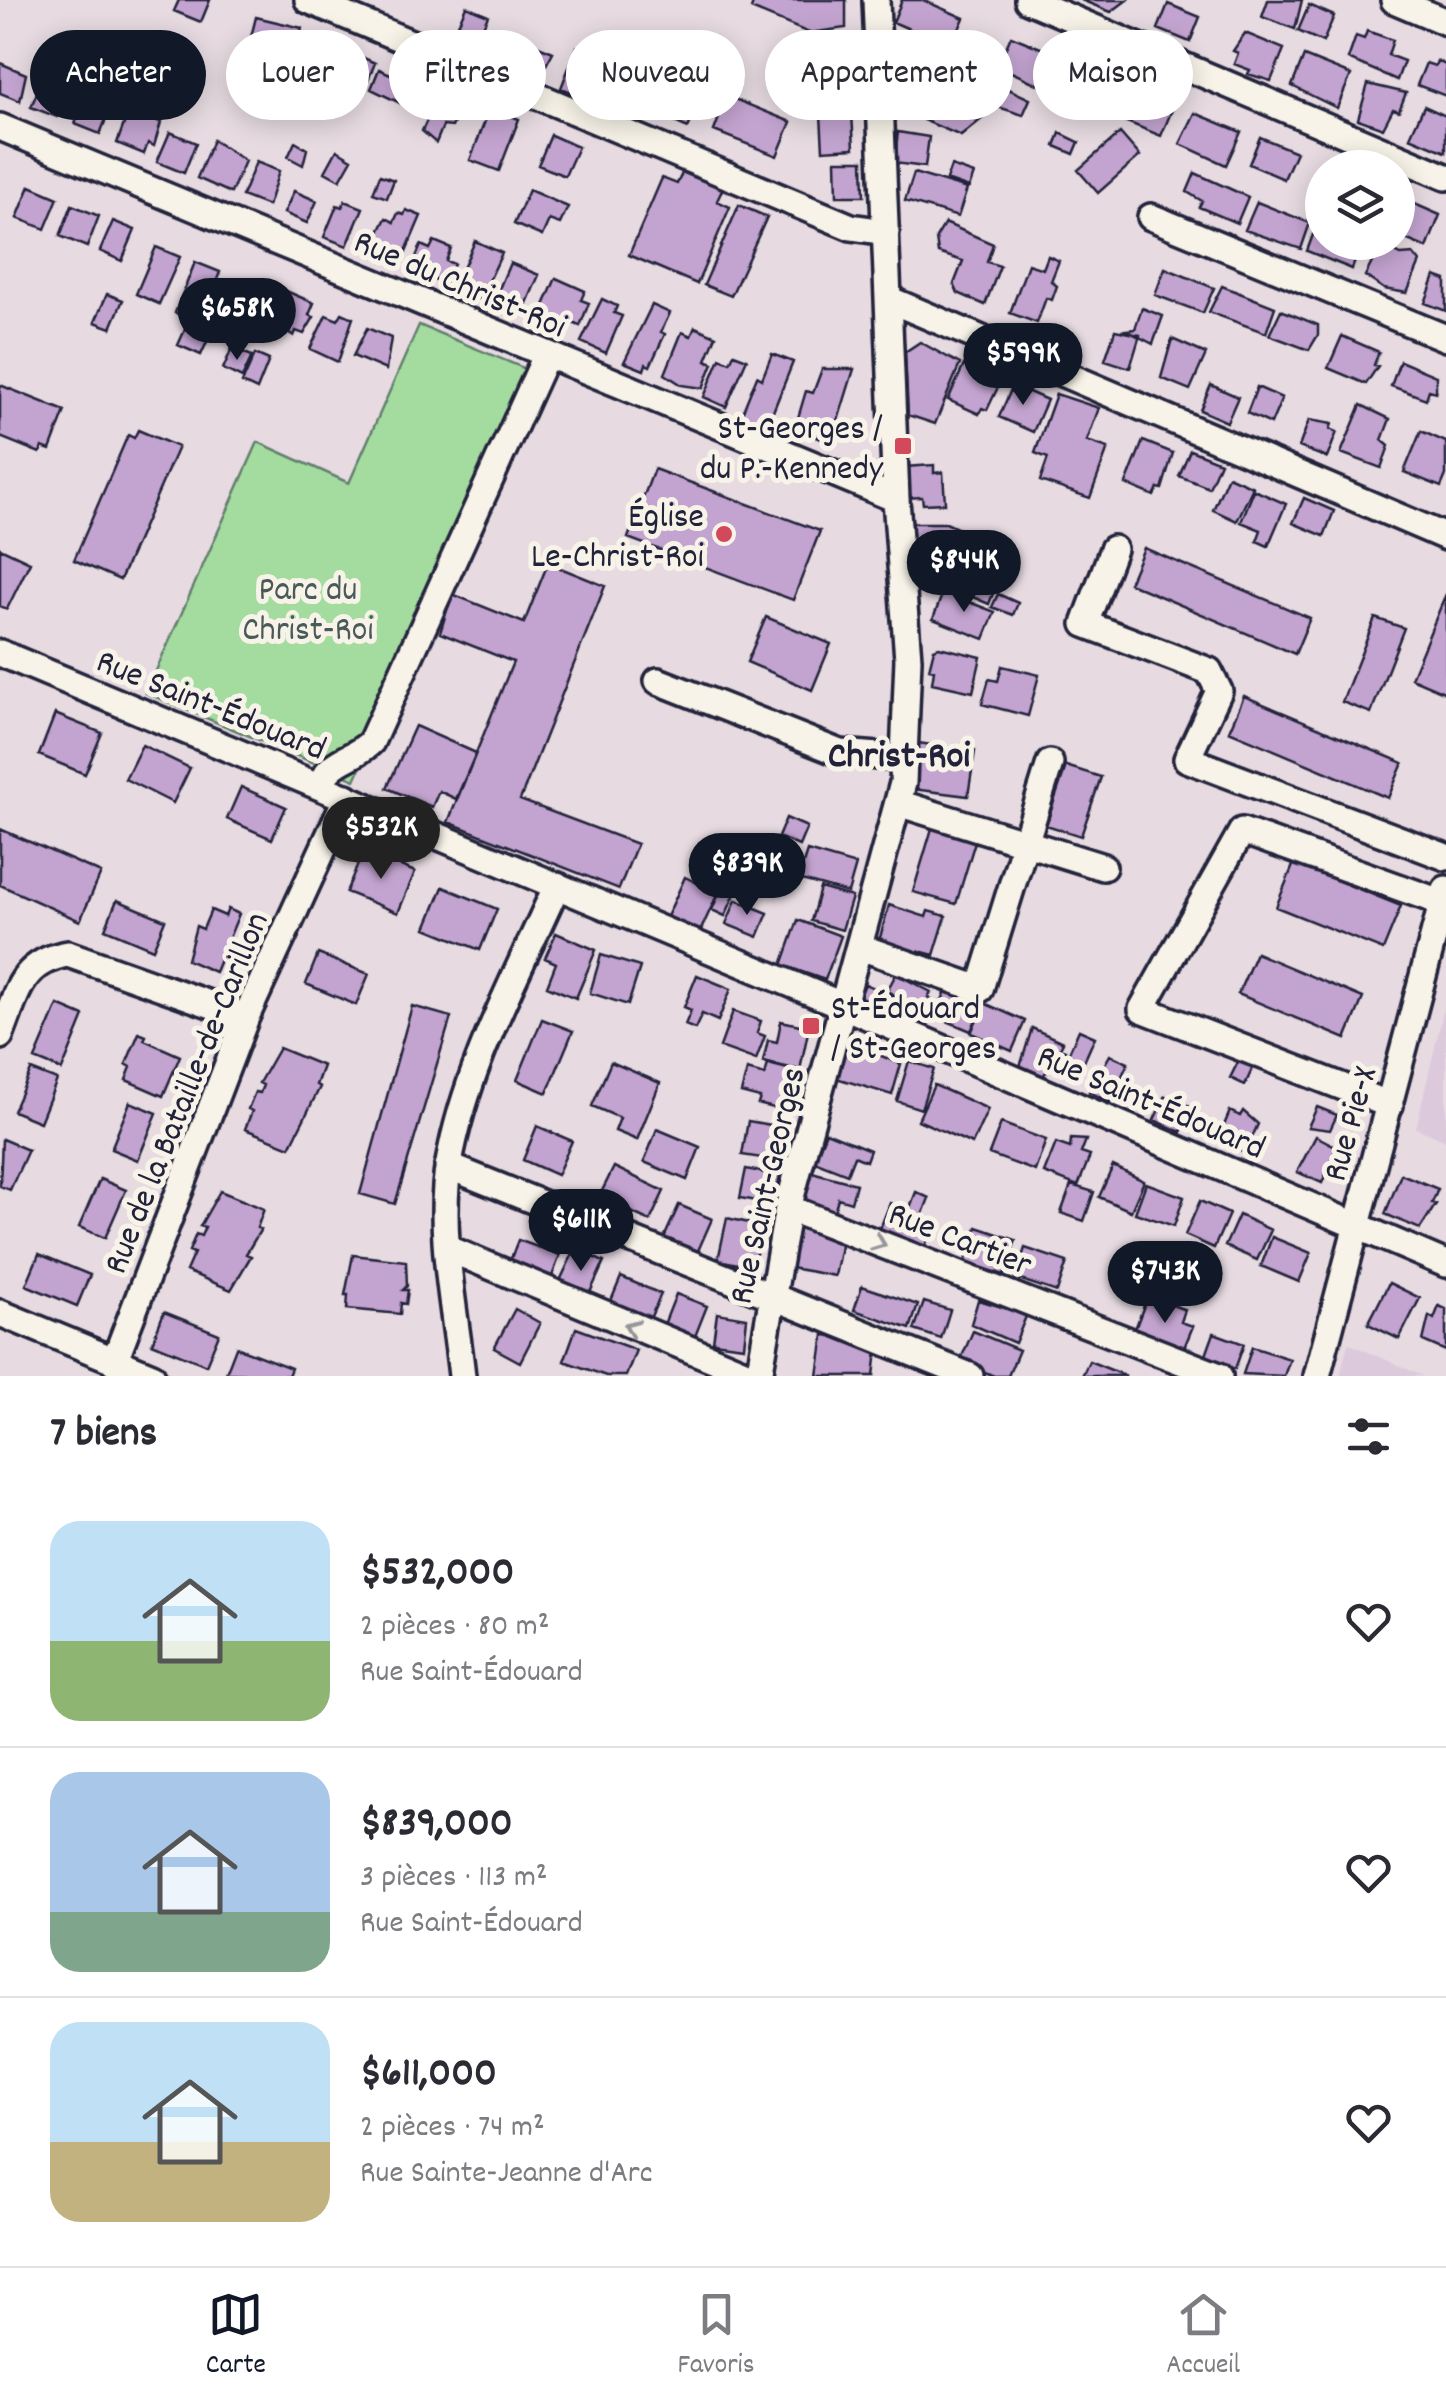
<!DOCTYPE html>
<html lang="fr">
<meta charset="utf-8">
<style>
:root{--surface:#fff;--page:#f7f7f7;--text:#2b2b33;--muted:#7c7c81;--line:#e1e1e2;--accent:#111827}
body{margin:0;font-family:Dekko,sans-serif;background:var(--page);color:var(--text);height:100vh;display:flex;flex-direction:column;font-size:38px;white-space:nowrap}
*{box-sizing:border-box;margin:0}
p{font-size:32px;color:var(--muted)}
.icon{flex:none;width:55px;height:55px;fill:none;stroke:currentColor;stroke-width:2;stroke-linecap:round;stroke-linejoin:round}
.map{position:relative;height:1376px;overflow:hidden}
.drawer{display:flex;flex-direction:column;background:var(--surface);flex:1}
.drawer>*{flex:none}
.hud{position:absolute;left:30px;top:30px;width:1388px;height:90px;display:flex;gap:20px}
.tools{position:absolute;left:1305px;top:150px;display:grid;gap:20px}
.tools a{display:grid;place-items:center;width:110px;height:110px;border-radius:50%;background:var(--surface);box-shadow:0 5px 25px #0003;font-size:50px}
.price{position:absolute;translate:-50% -85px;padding:0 22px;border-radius:35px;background:var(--accent);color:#fff;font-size:32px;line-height:65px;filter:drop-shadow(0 2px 5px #0008)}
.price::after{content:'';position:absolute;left:50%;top:60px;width:30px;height:22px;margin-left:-15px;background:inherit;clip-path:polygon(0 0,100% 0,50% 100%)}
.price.current{background:#222;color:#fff}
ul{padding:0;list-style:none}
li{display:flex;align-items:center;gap:30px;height:250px;padding:0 50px}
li+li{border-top:2px solid var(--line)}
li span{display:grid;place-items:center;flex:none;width:280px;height:200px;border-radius:30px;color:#555}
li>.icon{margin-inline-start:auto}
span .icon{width:120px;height:120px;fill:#fffc;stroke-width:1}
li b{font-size:42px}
h2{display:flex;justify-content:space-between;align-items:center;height:120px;padding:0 50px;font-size:42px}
.chip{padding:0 35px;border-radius:45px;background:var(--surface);box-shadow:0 5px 25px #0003;font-size:35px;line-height:90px}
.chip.current{background:var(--accent);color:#fff}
.dock{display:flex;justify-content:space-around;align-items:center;height:140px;border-top:2px solid var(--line);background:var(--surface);font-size:28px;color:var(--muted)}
.dock a{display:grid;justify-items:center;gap:5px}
.dock .current{color:var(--accent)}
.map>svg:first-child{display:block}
</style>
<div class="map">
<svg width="1446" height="1376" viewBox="0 0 1446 1376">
<rect width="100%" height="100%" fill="#e7dbe1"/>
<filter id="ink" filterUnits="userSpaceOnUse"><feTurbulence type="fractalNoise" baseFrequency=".01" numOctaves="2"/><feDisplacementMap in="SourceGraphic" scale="20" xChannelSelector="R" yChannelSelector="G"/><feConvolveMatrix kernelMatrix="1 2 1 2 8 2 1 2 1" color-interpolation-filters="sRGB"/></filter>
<g filter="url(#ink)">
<path fill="#dccadc" d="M1446,999V1141L1416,1128Z
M1348,1343L1423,1376H1340Z"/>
<path fill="#a4dca0" stroke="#637f6e" stroke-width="2.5" d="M419,325L538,374L355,780L146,693L258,442L349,483Z"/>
<path fill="#c3a4d0" stroke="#22223b" stroke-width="2.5" d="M179,0H210L201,22L174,11Z
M754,0H846V28L809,33L751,9Z
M902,0H923L964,18L951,47L893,22Z
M1081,0H1127L1111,12Z
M1268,0H1302L1295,29L1262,17Z
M1168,4L1200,17L1190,42L1158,29Z
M1309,5L1334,16L1323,42L1298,31Z
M466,6L488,15L476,43L451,41Z
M256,17L302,28L294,61L248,49Z
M1367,31L1393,40L1388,55L1404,61L1397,80L1348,59L1356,36L1364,39Z
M1245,33L1284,49L1271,81L1248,74L1250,70L1234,64L1238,53L1233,51Z
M841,34L842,63L796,65V56H802V43H819L818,35Z
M906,35L931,41L926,60L921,59L919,67L894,62L900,37Z
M1011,36L1058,55L1046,88L998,66Z
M524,40L553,52L539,78L512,67Z
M577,47L592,53L589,59L601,64L588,98L561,88Z
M341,48L375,63L366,85L331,71Z
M1304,56L1351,75L1337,108L1292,86Z
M1068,59L1109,76L1102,107L1055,88Z
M1437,61L1446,65V96L1417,85L1426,63L1435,66Z
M0,63L26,74L20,101L0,93Z
M379,69L409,82L400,103L371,89Z
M944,72L966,81L962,92L940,84Z
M676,78L693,85L685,103L697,108L688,128L659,115Z
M985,78L1030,99L1023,115L976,100Z
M52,84L70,91L57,117L31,107L40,85L50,89Z
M923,84L990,112L961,136L923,120Z
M1368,84L1406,93L1399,111L1393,109L1383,128L1358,119Z
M1131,85L1175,103L1161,136L1117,118Z
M439,94L462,106L452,127L443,126L436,143L422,131Z
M727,96L791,122L777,156L714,131Z
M84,102L109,112L100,134L75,124Z
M1424,106L1446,116V152L1410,137Z
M490,108L519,119L499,171L470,160Z
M128,113L161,122L154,146L148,143L144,154L117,143Z
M852,113L854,148L823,150L821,115Z
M1195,113L1241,132L1226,165L1180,144Z
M170,132L196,143L184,173L157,162Z
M898,132L929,137L925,167L894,163Z
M1060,133L1079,142L1074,154L1055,146Z
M1120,133L1140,156L1098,193L1078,170Z
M551,135L578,147L565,176L538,165Z
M1260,137L1296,152L1284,179L1249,164Z
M213,140L245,161L231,193L197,178Z
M295,142L307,149L303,165L288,157Z
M337,150L352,159L340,180L325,172Z
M836,160H863L864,196H837Z
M256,162L279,171L268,206L242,196Z
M951,166L974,174L969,188L946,180Z
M683,171L723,188L717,201L730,207L697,284L629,255L662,178L677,184Z
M914,173L967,189L958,217L905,201Z
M1195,173L1248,197L1237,223L1199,207L1202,201L1187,192Z
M380,175L394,180L387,198L373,193Z
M30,186L58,198L45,229L17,218Z
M529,190L568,207L560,224L549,220L542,236L514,224Z
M294,191L317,201L307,223L284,213Z
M1403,199L1440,215L1427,248L1398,236V210Z
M345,201L363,208L347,246L324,237L337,205L342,207Z
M1257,202L1310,223L1301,249L1245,230Z
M72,205L99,216L87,247L60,236Z
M739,205L767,217L731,296L704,285Z
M406,210L421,216L401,263L377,257L378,253L370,250L386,218L394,222L398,213L404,215Z
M113,221L135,230L122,261L100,251Z
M1318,221L1322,223V242H1362L1352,269L1307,251Z
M945,223L993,244L987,262L1000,266L985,305L958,293L954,284L963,261L938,253L936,238Z
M434,241L451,248L446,261L454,264L446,283L410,272L421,245L430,249Z
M475,241L502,253L480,300L454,289Z
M1381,245L1401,255L1413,254L1420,262L1407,293L1384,289L1365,276Z
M156,247L180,257L159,304L136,294Z
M1048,256L1059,261L1051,281L1057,286L1052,300L1046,298L1037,323L1010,313L1028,264L1043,269Z
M195,262L220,272L205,310L192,309L188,318L175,313Z
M510,263L539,275L522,315L514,317L496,310L493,303Z
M1165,268L1214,288L1203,313L1155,295Z
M1435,276L1446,280V311L1425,303Z
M556,278L585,291L581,300L589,303L580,326L568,321L561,337L535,326Z
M241,280L269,292L258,318L230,306Z
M1222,286L1275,307L1266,333L1209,312Z
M286,291L314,303L309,315L314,317L304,334L296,331L294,336L273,322Z
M107,294L123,300L111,328L95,322Z
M602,299L617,306L614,313L622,316L606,353L581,342Z
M652,305L670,313L661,332L665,334L650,366L646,364L644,370L624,362Z
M1142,308L1163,316L1153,344L1126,330L1135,329Z
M1281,310L1318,325V335L1309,350L1269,335Z
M342,313L353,318L338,362L310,349L326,315L338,320Z
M188,323L211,333L201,355L178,345Z
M695,327L716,336L706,360L713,363L703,388L682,385L665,374L682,332L691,336Z
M367,328L391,338L386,370L353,356Z
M1115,330L1140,335L1130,368L1105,360Z
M1342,336L1379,352L1374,365L1378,366L1366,384L1328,368Z
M1172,339L1206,354L1190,390L1161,378Z
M920,342L960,364L935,424L908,415L905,352Z
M232,348L252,356L242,378L223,369Z
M255,354L269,360L257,390L242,383Z
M734,354L747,359L726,407L704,397L720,358L730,362Z
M772,354L793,362L766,429L740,418L757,376L762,379Z
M1400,361L1436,376V392L1429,390L1426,399L1391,386Z
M964,365L1001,381L987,410L982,408L979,414L948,400Z
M822,369H854L831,443L795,428L806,391L813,393Z
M0,385L65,411L50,450L42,447L40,453L0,437Z
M1013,385L1047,400L1033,432L999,417Z
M1211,385L1238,397L1227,422L1200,410Z
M1257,387L1282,398L1271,424L1247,413Z
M1056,394L1099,408L1087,441L1108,448L1090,498L1040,481L1048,458L1035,453Z
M1361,405L1390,419L1382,440L1389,446L1381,468L1341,453Z
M1309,420L1332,424L1330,429L1337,432L1327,458L1299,447Z
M138,430L178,447L120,580L74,560L128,435L134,438Z
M1421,431L1446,442V475L1441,487L1404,472Z
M1143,441L1173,453L1162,489L1158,488L1154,496L1126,484Z
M1190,450L1220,462L1209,488L1179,476Z
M934,465V473L943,472L945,503L923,504L922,497L905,498L904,467Z
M654,469L820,531L793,600L628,538Z
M1228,476L1253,487L1237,521L1213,510Z
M1254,490L1286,504L1268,546L1257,541L1261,530L1241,522Z
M1304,498L1334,511L1324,536L1293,523Z
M910,523H946L977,537L975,573L915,578Z
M0,548L30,562L7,609L0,606Z
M1144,548L1310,618L1295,654L1129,583Z
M548,563L605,586L520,800L637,844L619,889L448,822L513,662L440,633L452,594L524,623Z
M981,585L994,591L989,604L968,595L972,586L979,590Z
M943,592L995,612L984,639L933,619Z
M998,594L1018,603L1013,615L992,607Z
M1446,594V693L1411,678Z
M766,617L831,644L812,690L747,662Z
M1375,618L1404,628L1371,713L1342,702Z
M939,647L981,657L973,692L932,683L934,670L929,669L934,649Z
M1002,666L1039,675L1028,716L982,704L989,679L998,681Z
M1244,696L1403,763L1388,798L1229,731Z
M55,714L102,733L85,774L39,755Z
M415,726L476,753L456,799L439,791L432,807L387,788Z
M918,743L975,751L968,796L912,789Z
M142,745L190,768L173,803L125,779Z
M1066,766L1101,777L1081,836L1046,825Z
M241,787L286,807L272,839L227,819Z
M786,818L807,827L799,846L778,837Z
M933,825L976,838L956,904L913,892Z
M0,829L101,873L80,921L0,885Z
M364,850L415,872L398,913L346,892Z
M807,851L856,865L848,893L798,879Z
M1294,863L1401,906L1383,950L1276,907Z
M685,877L718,893L699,934L666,919Z
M443,887L497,909L480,950L426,928Z
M721,888L735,894L725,916L712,910Z
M820,888L852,897L842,930L811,921Z
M117,900L165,920L153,949L105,929Z
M736,900L768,913L758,937L726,924Z
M889,905L926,917L928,911L946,916L934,955L919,951L918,956L878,945Z
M228,909L239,914L215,972L187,960L196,926L203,929L211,910L225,916Z
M798,920L841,936L825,980L782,965Z
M556,933L596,950L576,998L547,986L556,963L545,958Z
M1256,953L1363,998L1346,1039L1238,994Z
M318,954L369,974L356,1005L306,984Z
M601,955L640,967L628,1005L590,993Z
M896,974L931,992L928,997L936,1002L930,1013L887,991Z
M697,975L731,989L718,1021L702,1014L695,1029L685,1025L691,1010L684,1007Z
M865,984L915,1006L907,1022L858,1000Z
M946,991L982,1006L971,1031L935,1016Z
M984,1003L1025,1021L1012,1051L971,1033Z
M58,1005L84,1016L62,1070L35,1059Z
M412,1006L451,1017L395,1204L360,1194Z
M733,1011L761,1021L757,1033L765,1036L756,1060L720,1047Z
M542,1019L573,1031L547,1093L517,1080Z
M781,1021L809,1027L800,1070L763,1062L768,1040L777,1042Z
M1032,1028L1063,1042L1060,1048L1065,1050L1057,1068L1052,1065L1042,1077L1020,1067Z
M1079,1030L1095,1037L1083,1064L1067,1057Z
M139,1033L146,1036L144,1040L180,1056L163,1096L126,1080L131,1067L126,1064Z
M847,1042L901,1064L892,1095L836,1078Z
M279,1048L323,1066L316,1085L320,1087L290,1147L245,1129L252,1111L248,1109L255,1092L260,1093L263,1085L259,1083Z
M1110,1055L1128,1063L1110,1102L1089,1092Z
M1241,1056L1255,1063L1245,1085L1230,1078Z
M909,1061L934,1069L921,1109L897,1101Z
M611,1062L660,1083L637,1140L615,1131L620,1118L592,1106Z
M768,1064L800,1072L789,1112L758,1104L760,1098L741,1093L747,1070L765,1075Z
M31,1070L57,1080L40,1122L13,1111Z
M934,1085L988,1109L972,1144L918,1120Z
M1165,1096L1192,1107L1181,1132L1154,1120Z
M130,1102L157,1113L138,1160L111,1149Z
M1317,1107L1337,1115L1330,1130L1308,1127Z
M1230,1111L1240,1116L1243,1111L1258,1124L1245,1153L1217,1142Z
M748,1121L787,1128L781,1161L742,1155Z
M1001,1123L1046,1140L1035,1171L989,1154Z
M537,1126L572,1141L557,1175L523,1160Z
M657,1129L700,1147L687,1180L644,1162Z
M826,1132L870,1150L866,1161L854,1156L847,1174L814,1161Z
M1316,1136L1337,1147L1322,1183L1297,1172Z
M2,1139L28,1150L10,1190L0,1186Z
M1071,1139L1086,1140L1081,1153L1090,1156L1078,1186L1044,1173L1056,1143L1070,1148Z
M1113,1166L1144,1181L1131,1211L1099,1197Z
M614,1167L664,1191L650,1221L599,1197Z
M746,1169L780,1176L774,1204L740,1198Z
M808,1171L856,1184L851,1202L838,1198L834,1213L799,1204Z
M1401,1174L1438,1189L1432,1203L1436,1204L1420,1229L1385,1214Z
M100,1179L126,1190L105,1238L79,1227Z
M1146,1183L1184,1197L1174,1226L1135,1213Z
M1071,1185L1094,1192L1084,1221L1061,1213Z
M220,1191L264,1209L257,1228L261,1229L246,1254L251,1256L231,1290L186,1271L194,1253L189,1251L196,1234L201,1236L205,1227L200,1226Z
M916,1192L929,1198L921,1219L934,1223L924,1249L879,1231L890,1203L909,1210Z
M1200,1201L1229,1214L1214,1248L1185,1235Z
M679,1205L712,1219L697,1253L664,1238Z
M1239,1215L1271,1230L1257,1260L1225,1246Z
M727,1218L762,1226L753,1267L718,1260Z
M977,1227L1016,1240L1004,1275L965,1262Z
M799,1228L843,1236L835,1276L791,1268Z
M1272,1237L1311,1253L1299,1282L1261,1266Z
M518,1240L560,1255L550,1282L508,1266Z
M1025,1248L1067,1262L1057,1292L1015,1278Z
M575,1249L604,1262L587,1299L558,1285Z
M39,1254L90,1275L77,1306L26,1285Z
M353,1255L406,1261L407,1286L403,1290H408L406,1304L401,1303L400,1314L347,1309L348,1295H345Z
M621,1277L661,1294L644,1332L605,1315Z
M1389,1283L1420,1298L1399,1339L1368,1324Z
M862,1286L918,1305L910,1329L854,1310Z
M676,1294L707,1306L692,1344L661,1332Z
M1148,1295L1185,1310L1181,1322L1193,1326L1179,1360L1157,1351L1162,1339L1135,1329Z
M978,1300L1027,1314L1015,1343L971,1324Z
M924,1302L950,1310L941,1339L914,1330Z
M1439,1306L1446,1309V1351L1423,1341L1429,1316L1434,1319Z
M515,1309L540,1323L520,1362L494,1348Z
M164,1312L219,1334L206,1365L152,1343Z
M717,1313L747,1318L744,1346L713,1342Z
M576,1328L636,1350L626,1376H606L564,1361Z
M973,1331L1019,1350L1008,1376H994L960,1361Z
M1214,1333L1244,1344L1235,1369L1205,1358Z
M824,1335L878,1342L874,1376H818Z
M236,1347L291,1368L288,1376L226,1373Z
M1252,1347L1290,1359L1284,1376L1243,1374Z
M1089,1361L1126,1376H1082Z"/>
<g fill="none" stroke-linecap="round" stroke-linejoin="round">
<defs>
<path id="minor" d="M308,0L851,227L886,232
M1028,0L1446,177
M1394,0L1446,22
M0,127L896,499
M1151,217L1446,338
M888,299L1446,537
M1113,549L1085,624L1209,671L1219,691L1187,759L1446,857
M0,653L844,1006L1446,1264
M658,681L840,753L905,758
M320,785C332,757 352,761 371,742L546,356
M898,803L1103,867
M860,947L980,989L1050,763
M0,1036C17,995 19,962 68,954L246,1017
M1390,1105L1142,1009L1242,831L1443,903
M448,1166L970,1376
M788,1208L1219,1376
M449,1249L754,1376
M0,1313L152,1376
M114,1362L246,1017L347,797
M462,1376C455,1311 437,1227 449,1163C466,1066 518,974 557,885
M759,1376L788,1208L903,783L908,659L896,499L876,0
M1317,1376L1446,889"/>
</defs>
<use href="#minor" stroke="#22223b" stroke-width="32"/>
<use href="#minor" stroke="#f7f3e8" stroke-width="25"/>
</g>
<defs><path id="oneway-chevron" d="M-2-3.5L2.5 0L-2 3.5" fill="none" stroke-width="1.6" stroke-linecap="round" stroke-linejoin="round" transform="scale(2.5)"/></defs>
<g stroke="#97959a">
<use href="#oneway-chevron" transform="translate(879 1243) rotate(21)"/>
<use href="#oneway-chevron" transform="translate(631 1327) rotate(-157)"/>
</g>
</g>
<g fill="#d1495b" stroke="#f7f3e8" stroke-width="4">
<rect x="893" y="436" width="20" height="20" rx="5"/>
<circle cx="724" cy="534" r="10"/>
<rect x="801" y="1016" width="20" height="20" rx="5"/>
</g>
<g text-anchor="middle" stroke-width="10" stroke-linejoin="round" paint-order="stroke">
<g font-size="35" fill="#22223b" stroke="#f7f3e8">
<text transform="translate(461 282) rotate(23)" y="12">Rue du Christ-Roi</text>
<text transform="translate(212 703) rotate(22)" y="12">Rue Saint-Édouard</text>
<text transform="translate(184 1092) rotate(-68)" y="12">Rue de la Bataille-de-Carillon</text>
<text transform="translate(1152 1100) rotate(23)" y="12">Rue Saint-Édouard</text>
<text transform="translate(1348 1123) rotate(-74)" y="12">Rue Pie-X</text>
<text transform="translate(765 1185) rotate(-77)" y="12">Rue Saint-Georges</text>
<text transform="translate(961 1237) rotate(21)" y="12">Rue Cartier</text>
</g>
<g font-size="35" fill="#22223b" stroke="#f7f3e8" text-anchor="end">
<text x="883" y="438">St-Georges /<tspan x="883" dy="40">du P.-Kennedy</tspan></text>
<text x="704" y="526">Église<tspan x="704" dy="40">Le-Christ-Roi</tspan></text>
<text x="831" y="1018" text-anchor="start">St-Édouard<tspan x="831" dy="40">/ St-Georges</tspan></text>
</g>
<g font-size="35" fill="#495a59" stroke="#f7f3e8">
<text x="308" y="599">Parc du<tspan x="308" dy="40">Christ-Roi</tspan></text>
</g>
<g font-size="38" font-weight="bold" fill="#22223b" stroke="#f7f3e8">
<text x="899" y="766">Christ-Roi</text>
</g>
</g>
</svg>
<div class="tools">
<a><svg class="icon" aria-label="layers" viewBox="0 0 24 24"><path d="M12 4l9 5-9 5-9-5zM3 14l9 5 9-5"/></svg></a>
</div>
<b class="price" style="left:237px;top:363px">$658K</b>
<b class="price" style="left:1023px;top:408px">$599K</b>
<b class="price" style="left:964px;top:615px">$844K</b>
<b class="price current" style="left:381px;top:882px">$532K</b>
<b class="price" style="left:747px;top:918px">$839K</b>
<b class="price" style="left:581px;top:1274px">$611K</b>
<b class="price" style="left:1165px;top:1326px">$743K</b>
<div class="hud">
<a class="chip current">Acheter</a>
<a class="chip">Louer</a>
<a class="chip">Filtres</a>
<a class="chip">Nouveau</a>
<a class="chip">Appartement</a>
<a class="chip">Maison</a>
</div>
</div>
<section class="drawer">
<h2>7 biens<svg class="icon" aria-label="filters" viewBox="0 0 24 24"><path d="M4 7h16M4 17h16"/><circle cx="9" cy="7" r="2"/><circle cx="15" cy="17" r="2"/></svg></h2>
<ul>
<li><span style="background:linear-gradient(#bfe0f5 60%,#8fb573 0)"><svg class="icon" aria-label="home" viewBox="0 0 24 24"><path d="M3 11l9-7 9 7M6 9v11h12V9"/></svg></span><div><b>$532,000</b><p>2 pièces · 80 m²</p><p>Rue Saint-Édouard</p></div><svg class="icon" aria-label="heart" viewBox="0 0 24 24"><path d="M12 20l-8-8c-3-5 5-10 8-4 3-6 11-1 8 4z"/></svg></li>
<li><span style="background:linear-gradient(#a9c7e8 70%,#7fa58c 0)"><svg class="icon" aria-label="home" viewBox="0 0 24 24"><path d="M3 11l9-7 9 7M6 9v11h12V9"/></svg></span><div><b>$839,000</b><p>3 pièces · 113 m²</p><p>Rue Saint-Édouard</p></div><svg class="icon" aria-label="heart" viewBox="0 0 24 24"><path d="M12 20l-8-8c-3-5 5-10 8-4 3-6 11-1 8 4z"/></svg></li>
<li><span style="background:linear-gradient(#bfe0f5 60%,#c2b280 0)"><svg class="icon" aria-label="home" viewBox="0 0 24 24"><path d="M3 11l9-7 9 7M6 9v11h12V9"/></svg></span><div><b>$611,000</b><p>2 pièces · 74 m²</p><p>Rue Sainte-Jeanne d'Arc</p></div><svg class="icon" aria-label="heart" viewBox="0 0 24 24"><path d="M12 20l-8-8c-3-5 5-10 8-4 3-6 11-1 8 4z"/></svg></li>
</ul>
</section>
<nav class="dock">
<a class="current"><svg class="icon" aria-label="map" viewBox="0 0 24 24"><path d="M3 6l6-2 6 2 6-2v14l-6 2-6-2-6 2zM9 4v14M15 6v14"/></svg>Carte</a>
<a><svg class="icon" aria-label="saved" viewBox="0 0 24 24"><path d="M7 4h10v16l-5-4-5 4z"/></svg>Favoris</a>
<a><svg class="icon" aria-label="home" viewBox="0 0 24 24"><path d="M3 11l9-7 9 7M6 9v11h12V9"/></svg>Accueil</a>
</nav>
